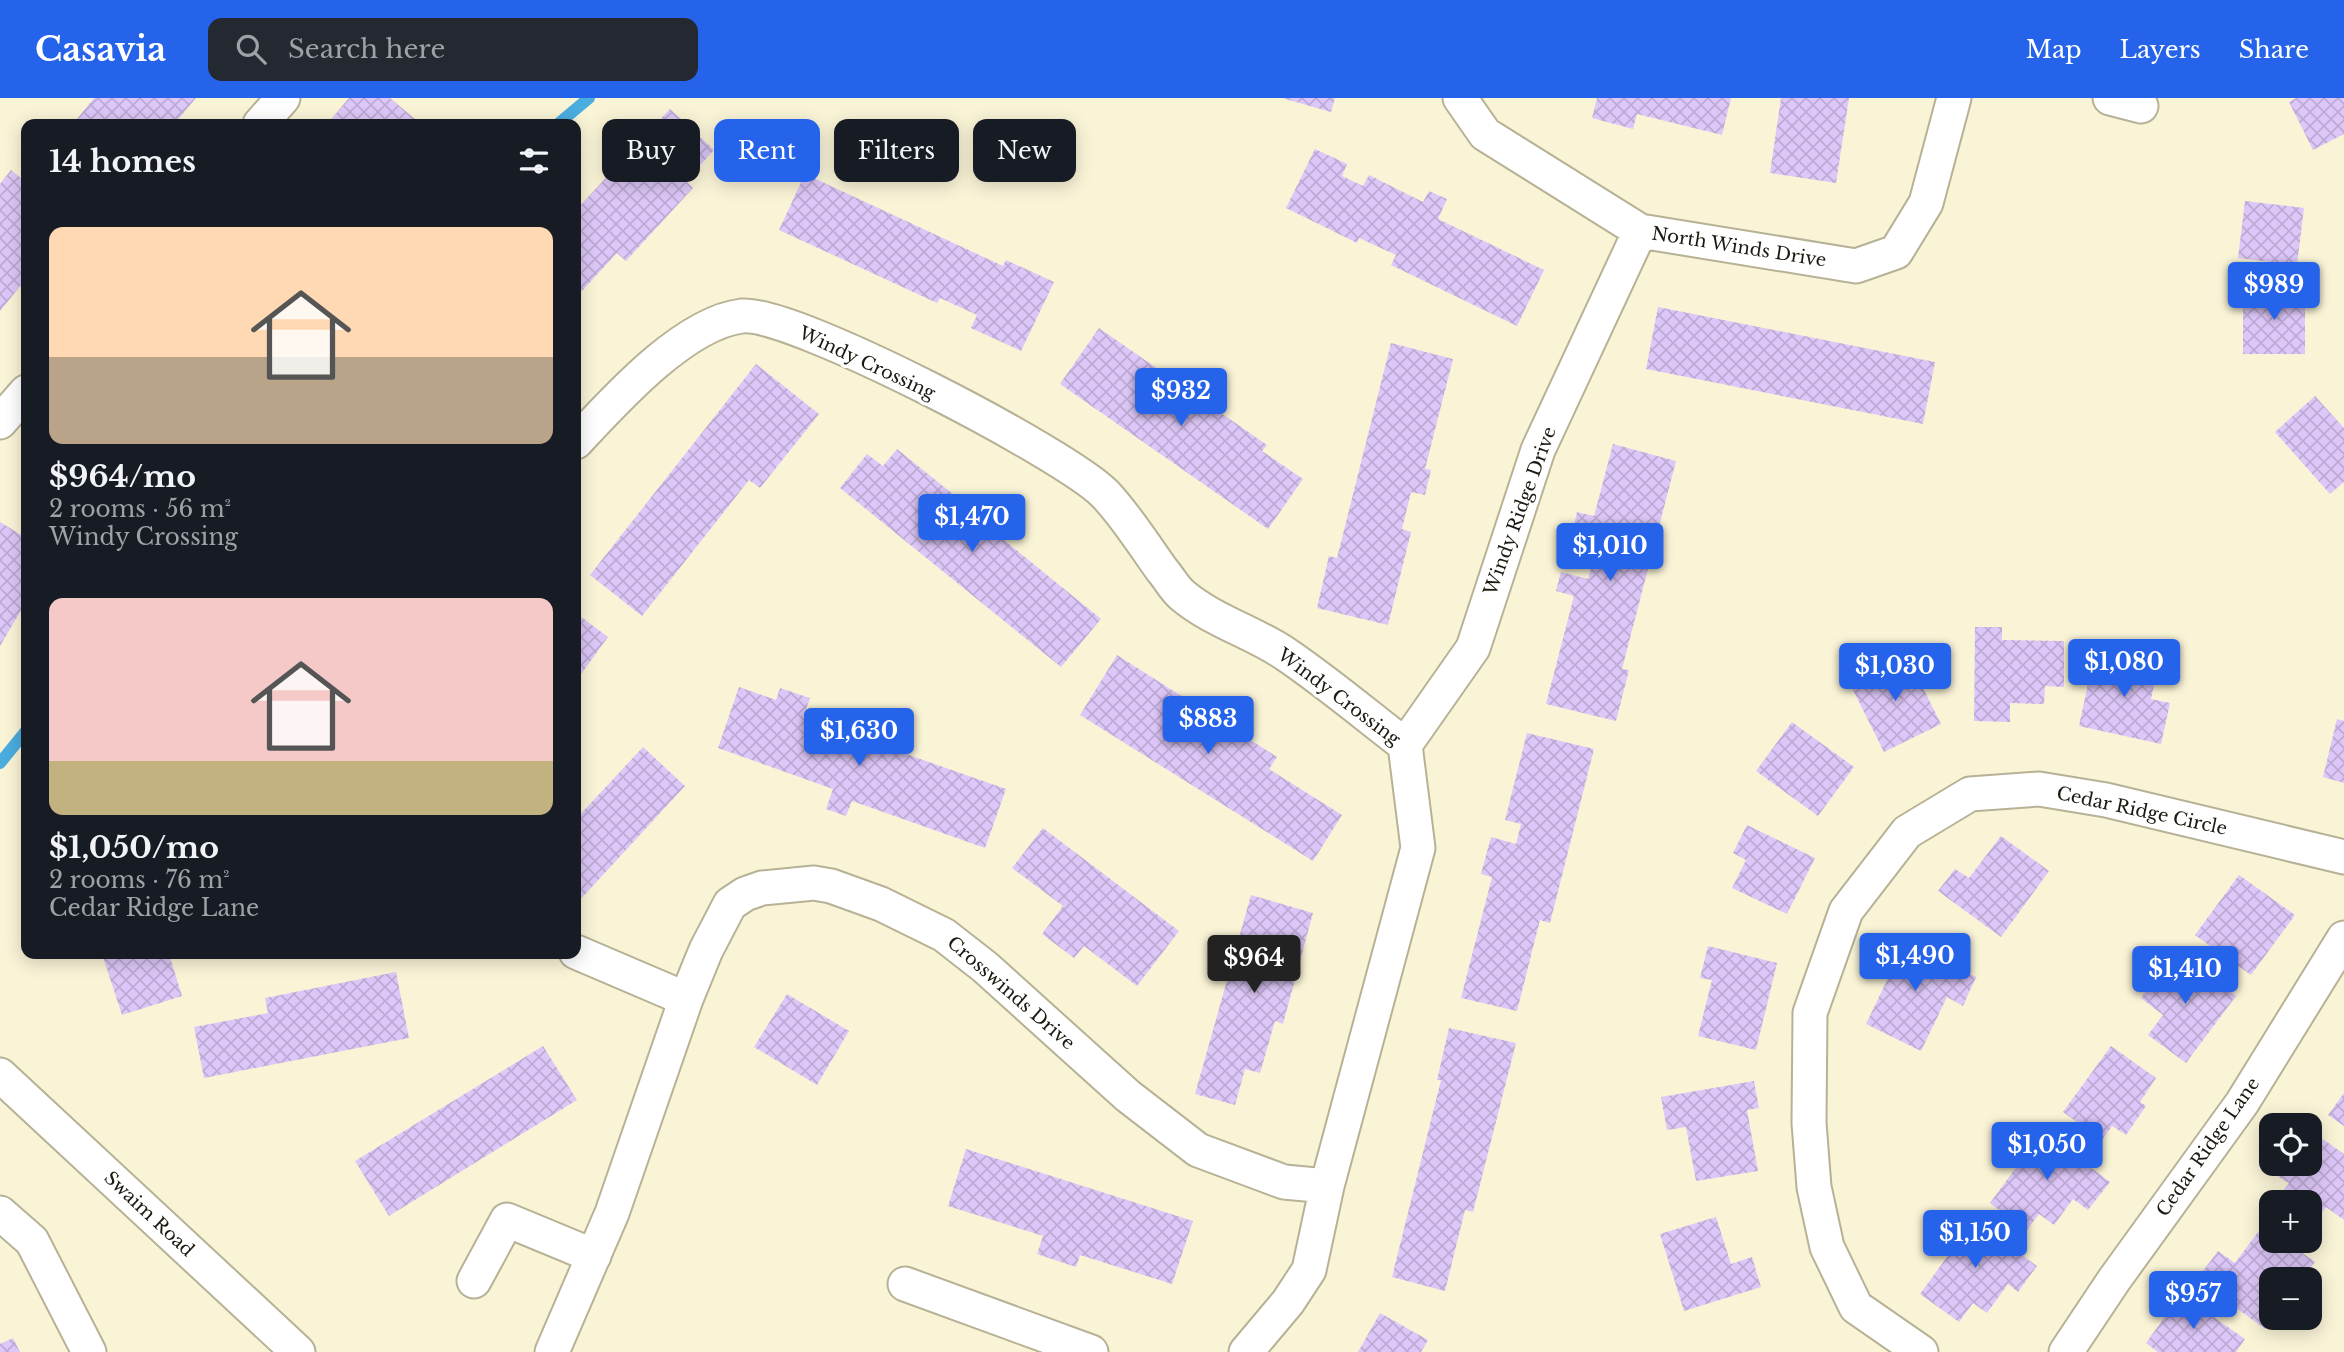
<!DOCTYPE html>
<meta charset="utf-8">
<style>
:root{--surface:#171b24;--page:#242831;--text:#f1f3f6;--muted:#9ea1a6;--accent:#2563eb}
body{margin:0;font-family:"Libre Baskerville",serif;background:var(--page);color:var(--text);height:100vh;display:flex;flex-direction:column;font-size:26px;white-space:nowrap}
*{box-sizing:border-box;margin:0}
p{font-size:23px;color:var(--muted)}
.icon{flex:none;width:38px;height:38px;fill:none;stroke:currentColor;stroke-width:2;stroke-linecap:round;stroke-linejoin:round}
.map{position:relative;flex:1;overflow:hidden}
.side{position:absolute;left:21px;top:21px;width:560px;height:840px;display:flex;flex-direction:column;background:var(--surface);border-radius:14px;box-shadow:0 4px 18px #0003}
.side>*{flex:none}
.top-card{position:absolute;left:602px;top:21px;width:665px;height:63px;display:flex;gap:14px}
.fabs{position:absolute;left:2259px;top:1015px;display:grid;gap:14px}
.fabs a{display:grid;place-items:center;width:63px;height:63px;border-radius:14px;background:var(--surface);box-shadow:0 4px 18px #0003;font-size:35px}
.price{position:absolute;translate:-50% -60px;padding:0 16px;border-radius:7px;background:var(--accent);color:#fff;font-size:23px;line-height:46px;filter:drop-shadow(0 2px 4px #0008)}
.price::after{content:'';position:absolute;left:50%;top:42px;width:21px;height:16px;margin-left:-10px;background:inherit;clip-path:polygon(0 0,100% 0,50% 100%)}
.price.current{background:#222;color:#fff}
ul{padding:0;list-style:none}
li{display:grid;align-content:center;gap:14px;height:371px;padding:0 28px}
li span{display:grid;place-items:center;height:217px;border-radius:14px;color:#555}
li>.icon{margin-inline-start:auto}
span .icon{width:126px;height:126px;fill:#fffc;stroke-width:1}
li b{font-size:30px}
h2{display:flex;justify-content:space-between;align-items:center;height:84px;padding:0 28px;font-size:30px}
.tag{padding:0 24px;border-radius:14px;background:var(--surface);box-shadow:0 4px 18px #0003;font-size:24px;line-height:63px}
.tag.current{background:var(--accent);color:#fff}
header{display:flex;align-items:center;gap:42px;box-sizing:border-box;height:98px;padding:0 35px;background:var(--accent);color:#fff}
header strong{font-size:33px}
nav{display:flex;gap:38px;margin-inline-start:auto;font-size:24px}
.search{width:490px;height:63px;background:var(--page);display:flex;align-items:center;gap:18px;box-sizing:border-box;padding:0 24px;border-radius:14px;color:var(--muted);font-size:26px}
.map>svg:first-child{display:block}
</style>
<header>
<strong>Casavia</strong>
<div class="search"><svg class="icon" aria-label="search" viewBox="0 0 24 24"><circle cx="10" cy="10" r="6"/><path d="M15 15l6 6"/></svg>Search here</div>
<nav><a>Map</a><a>Layers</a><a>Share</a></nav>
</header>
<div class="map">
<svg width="2344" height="1254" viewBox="0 0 2344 1254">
<defs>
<pattern id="building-cross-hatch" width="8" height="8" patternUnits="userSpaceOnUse" patternTransform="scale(1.75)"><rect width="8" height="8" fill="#ddc7f8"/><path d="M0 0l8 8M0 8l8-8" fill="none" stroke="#bdaad4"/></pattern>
</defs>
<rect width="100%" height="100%" fill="#faf4d7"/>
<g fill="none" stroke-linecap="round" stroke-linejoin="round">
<path stroke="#4aadde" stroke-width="12" d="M558,26L589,0
M0,665L26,633"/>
</g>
<path fill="url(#building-cross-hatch)" d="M94,0H196L174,26H73Z
M349,0H390L421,26H327Z
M1282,0H1335L1331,14Z
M1597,0H1731L1722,37L1637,16L1633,31L1592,20Z
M1781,0H1849L1836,85L1770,75Z
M2296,0H2344V36L2313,52L2289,4Z
M670,11L714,52L686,83L693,90L626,163L617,155L579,196L576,193V112Z
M1315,51L1347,66L1342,78L1363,88L1369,77L1423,104L1429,93L1447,101L1438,121L1544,172L1517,228L1391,167L1396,157L1359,140L1357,145L1286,110Z
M11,72L26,84V181L0,213V86Z
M805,76L1003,168L1006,162L1054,184L1021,253L971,230L977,217L940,200L937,205L779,132Z
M2245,103L2304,110L2297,167L2238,160Z
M2243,192H2305V256H2243Z
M1658,209L1935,264L1923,326L1646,271Z
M1099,230L1267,347L1262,353L1303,381L1268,431L1060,286Z
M1391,245L1453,261L1425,371L1431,372L1425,397L1411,394L1402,431L1411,434L1388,527L1317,510L1329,458L1337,460Z
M756,266L819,316L760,390L749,382L642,518L590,477Z
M2315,298L2344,330V384L2330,396L2275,334Z
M1613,346L1676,363L1622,571L1629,572L1616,623L1546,606L1574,498L1556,493L1561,474L1588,481L1598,441L1572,435L1577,414L1594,418Z
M897,351L1000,434L998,437L1101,521L1061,569L840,390L867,356L883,368Z
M0,424L26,440V504L0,548Z
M576,515L608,539L576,583Z
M1975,529H2002V542L2064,543V589L2045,588L2044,606L2010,605V624L1974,623Z
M2095,553L2158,567L2151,601L2170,605L2161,646L2079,628Z
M1906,556L1941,626L1884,654L1849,584Z
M1117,557L1277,659L1269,671L1342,717L1313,763L1080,617Z
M739,589L776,602L780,590L810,600L803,620L1006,691L985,750L852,703L846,718L826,711L833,691L718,650Z
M2337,621L2344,623V685L2323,679Z
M1792,624L1854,669L1818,718L1756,673Z
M1527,635L1594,651L1550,825L1540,822L1517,913L1461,900L1492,779L1481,776L1491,739L1516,746L1521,726L1505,722Z
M643,649L685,688L578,804L576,801V721Z
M1747,727L1815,760L1787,816L1732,790L1746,762L1733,755Z
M1043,730L1179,833L1137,888L1084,848L1074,860L1042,836L1063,808L1012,770Z
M2001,738L2049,773L2001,839L1938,793L1955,771L1969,780Z
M2239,777L2295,817L2251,877L2195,837Z
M1251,797L1313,815L1283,926L1275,923L1260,975L1245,971L1235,1007L1195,996Z
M1891,838L1976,879L1963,908L1947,899L1921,953L1866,926L1890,876L1876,870Z
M1708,848L1777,865L1756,952L1698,938L1712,882L1700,880Z
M2176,853L2236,898L2186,965L2148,937L2163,917L2141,900Z
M102,856H169L182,898L122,917Z
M396,874L409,940L204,980L194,929L268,915L265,900Z
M787,896L849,933L817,987L754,949Z
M1449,930L1516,945L1473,1114L1465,1112L1445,1193L1392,1179L1441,982H1437Z
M543,948L577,1002L389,1118L355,1063Z
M2111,948L2156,980L2140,1004L2146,1008L2126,1037L2112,1028L2102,1042L2063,1014Z
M1754,983L1759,1010L1747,1012L1758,1073L1696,1083L1686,1029L1667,1032L1661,999Z
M2344,995V1028L2328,1017Z
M2034,1027L2110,1084L2088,1112L2073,1101L2054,1127L2039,1116L2026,1133L1990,1105L2026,1056L2017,1049Z
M2310,1032L2344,1056V1122L2326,1109L2310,1132V1104H2275L2289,1085L2276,1077L2284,1066H2310Z
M966,1051L1193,1123L1172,1186L1080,1157L1076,1169L1037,1156L1043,1138L948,1108Z
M1962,1114L2037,1168L2018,1194L2008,1186L1987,1215L1973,1205L1959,1224L1920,1196L1955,1148L1944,1139Z
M1716,1119L1731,1166L1752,1159L1761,1189L1684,1213L1660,1136Z
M2264,1126L2272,1132V1143H2286L2315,1164L2302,1181H2272L2273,1220L2265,1231L2197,1181L2218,1153L2235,1165Z
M2181,1196L2245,1241L2236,1254H2158L2146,1245Z
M1380,1215L1428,1242L1421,1254H1358Z
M13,1240L20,1254H0V1246Z"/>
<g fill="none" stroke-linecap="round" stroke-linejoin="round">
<defs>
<path id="minor" d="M1460,0L1485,36L1640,133L1856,168L1896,154L1926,105L1954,0
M2110,0L2141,8
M260,26L283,0
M0,324L26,294
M576,344C615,302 684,225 742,218C793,213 1066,356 1105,396C1126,418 1144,447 1162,472C1169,480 1174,490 1182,497C1214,524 1254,534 1287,557C1328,585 1366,617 1405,647L1418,750L1327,1088L1309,1172L1288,1204L1246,1254
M1405,647L1473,550L1538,352L1640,133
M576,854L686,901
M0,977L298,1254
M0,1115L32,1143L89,1254
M474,1183L507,1122L594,1158
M905,1186L1091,1254
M552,1254L612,1115L686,901L706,852L730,806L745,796L762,790L814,785L831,788L881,806L944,837L985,869L1128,998L1198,1052L1284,1084L1327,1088
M1921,1254L1856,1209L1827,1149L1814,1089L1809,1025L1810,915L1846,813L1907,734L1970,696L2039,691L2106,702L2344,759
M2066,1254L2114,1182L2242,1005L2344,840"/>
</defs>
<use href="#minor" stroke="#b7b195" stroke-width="37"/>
<use href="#minor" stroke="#fff" stroke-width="33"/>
</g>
<g text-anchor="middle" stroke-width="7" stroke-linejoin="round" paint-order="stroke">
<g font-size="18" fill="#1c1a10" stroke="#fff">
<text transform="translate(1739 149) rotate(9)" y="6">North Winds Drive</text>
<text transform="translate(867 265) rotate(25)" y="6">Windy Crossing</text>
<text transform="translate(1520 413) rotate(-70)" y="6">Windy Ridge Drive</text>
<text transform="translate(1339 599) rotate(37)" y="6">Windy Crossing</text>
<text transform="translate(2142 713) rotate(12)" y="6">Cedar Ridge Circle</text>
<text transform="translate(1011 895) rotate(41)" y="6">Crosswinds Drive</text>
<text transform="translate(2208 1049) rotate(-55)" y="6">Cedar Ridge Lane</text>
<text transform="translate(149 1116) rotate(43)" y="6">Swaim Road</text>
</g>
</g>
</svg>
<div class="fabs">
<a><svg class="icon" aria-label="locate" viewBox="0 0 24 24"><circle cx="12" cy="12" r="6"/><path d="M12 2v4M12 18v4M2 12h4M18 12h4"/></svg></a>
<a>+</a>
<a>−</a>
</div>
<b class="price" style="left:2274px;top:224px">$989</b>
<b class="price" style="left:1181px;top:330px">$932</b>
<b class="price" style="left:972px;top:456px">$1,470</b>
<b class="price" style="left:1610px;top:485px">$1,010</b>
<b class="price" style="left:2124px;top:601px">$1,080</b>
<b class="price" style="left:1895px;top:605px">$1,030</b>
<b class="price" style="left:1208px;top:658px">$883</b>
<b class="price" style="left:859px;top:670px">$1,630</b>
<b class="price" style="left:1915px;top:895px">$1,490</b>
<b class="price current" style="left:1254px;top:897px">$964</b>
<b class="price" style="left:2185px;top:908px">$1,410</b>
<b class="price" style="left:2047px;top:1084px">$1,050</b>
<b class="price" style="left:1975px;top:1172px">$1,150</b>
<b class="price" style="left:2193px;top:1233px">$957</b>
<div class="top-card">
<a class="tag">Buy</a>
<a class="tag current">Rent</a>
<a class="tag">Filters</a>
<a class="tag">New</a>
</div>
<section class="side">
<h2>14 homes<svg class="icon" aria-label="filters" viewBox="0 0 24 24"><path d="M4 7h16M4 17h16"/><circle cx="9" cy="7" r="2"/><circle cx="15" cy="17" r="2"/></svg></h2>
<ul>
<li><span style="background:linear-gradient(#ffd9b3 60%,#b9a48a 0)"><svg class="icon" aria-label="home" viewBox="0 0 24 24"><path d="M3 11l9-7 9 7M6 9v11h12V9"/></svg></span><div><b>$964/mo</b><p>2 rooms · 56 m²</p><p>Windy Crossing</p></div></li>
<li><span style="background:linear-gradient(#f6c9c9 75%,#c2b280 0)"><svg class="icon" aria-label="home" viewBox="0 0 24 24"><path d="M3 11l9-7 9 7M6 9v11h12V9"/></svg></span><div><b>$1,050/mo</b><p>2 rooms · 76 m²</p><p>Cedar Ridge Lane</p></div></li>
</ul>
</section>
</div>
